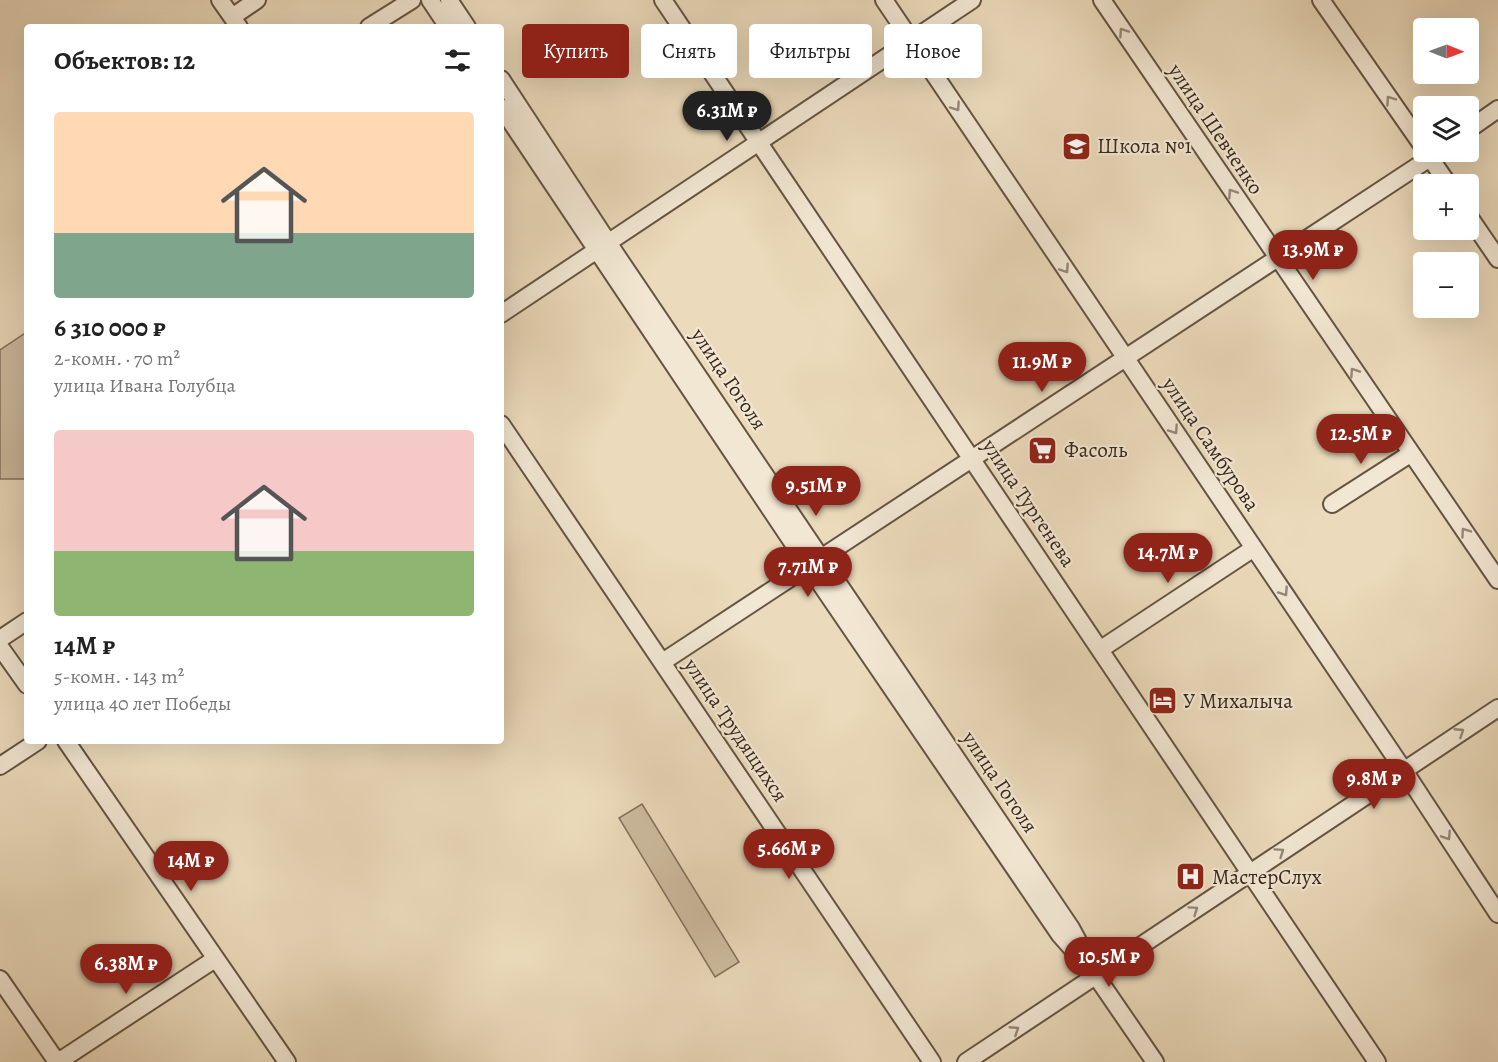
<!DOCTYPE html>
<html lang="ru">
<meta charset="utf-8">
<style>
:root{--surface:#fff;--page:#f2f2f2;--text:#222;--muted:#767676;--accent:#8f2418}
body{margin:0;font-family:Alegreya,serif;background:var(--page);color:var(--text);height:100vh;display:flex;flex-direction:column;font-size:22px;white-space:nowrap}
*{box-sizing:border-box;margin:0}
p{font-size:20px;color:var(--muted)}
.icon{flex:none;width:33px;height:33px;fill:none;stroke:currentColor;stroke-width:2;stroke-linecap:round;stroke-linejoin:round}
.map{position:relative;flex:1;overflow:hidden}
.sheet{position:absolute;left:24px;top:24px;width:480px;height:720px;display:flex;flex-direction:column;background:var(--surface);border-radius:6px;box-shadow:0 6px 24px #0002}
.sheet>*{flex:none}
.banner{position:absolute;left:522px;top:24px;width:570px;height:54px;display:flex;gap:12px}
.needle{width:39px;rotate:91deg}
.tools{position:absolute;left:1413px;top:18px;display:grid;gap:12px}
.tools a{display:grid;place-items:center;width:66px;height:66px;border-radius:6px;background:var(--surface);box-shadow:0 6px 24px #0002;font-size:30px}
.price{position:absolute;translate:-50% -51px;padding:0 14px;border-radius:21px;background:var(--accent);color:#fff;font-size:20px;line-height:39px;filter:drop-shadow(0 2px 3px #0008)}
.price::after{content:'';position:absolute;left:50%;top:36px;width:18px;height:14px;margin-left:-9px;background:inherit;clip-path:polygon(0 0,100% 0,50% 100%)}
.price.active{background:#222;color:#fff}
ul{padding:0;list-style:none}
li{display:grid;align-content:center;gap:12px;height:318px;padding:0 30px}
li span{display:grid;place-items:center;height:186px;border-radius:6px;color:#555}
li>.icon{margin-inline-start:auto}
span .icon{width:108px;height:108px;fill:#fffc;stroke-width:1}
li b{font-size:26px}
h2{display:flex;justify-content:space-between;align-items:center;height:72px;padding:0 30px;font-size:26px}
.pill{padding:0 21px;border-radius:6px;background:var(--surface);box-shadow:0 6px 24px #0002;font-size:21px;line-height:54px}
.pill.active{background:var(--accent);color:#fff}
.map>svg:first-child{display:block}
</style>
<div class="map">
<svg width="1498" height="1062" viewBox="0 0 1498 1062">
<rect width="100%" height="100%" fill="#ebdabb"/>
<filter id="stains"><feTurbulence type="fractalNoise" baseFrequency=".00333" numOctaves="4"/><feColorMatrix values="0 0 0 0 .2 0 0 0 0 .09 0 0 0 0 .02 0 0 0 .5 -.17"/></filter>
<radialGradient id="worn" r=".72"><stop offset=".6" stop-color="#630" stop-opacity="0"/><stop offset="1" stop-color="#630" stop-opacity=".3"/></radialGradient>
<path fill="#cdbca0" stroke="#82725e" stroke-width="1.5" d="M27,332V479H0V350Z
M642,804L739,962L715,977L619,818Z"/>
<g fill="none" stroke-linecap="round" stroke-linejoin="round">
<defs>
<path id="minor" d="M220,0L239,27
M430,0L448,27
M449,0L467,27
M663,0L1377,1062
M884,0L1403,769L1498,914
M1102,0L1498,580
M1321,0L1424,148
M232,17L257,0
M369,27L412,0
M501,79L615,253L1071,928L1085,954
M501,107L809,567L1060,935L1096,976L1155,1062
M1468,130L1498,109
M1426,152L1448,184
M1468,215L1498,259
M501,314L972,0
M501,424L932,1062
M1332,504L1410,454
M0,639L27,621
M0,647L27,685
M1101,649L1254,548
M664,661L1439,152
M66,741L287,1062
M0,766L38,741
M0,979L57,1062
M58,1062L215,959
M966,1062L1498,708"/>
</defs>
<use href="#minor" stroke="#655443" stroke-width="20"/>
<use href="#minor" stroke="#f2e7d3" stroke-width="16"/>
</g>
<defs><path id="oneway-chevron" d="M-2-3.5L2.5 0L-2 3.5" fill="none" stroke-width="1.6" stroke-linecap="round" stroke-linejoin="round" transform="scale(1.5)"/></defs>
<g stroke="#958877">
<use href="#oneway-chevron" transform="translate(1123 32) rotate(-124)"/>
<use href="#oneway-chevron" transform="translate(1390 100) rotate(-125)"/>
<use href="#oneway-chevron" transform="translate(956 107) rotate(56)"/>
<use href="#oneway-chevron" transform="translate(1232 193) rotate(-124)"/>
<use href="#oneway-chevron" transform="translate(1065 269) rotate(56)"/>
<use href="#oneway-chevron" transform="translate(1354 372) rotate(-124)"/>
<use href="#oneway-chevron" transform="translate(1174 430) rotate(56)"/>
<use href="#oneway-chevron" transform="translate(1465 532) rotate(-125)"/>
<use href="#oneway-chevron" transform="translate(1284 592) rotate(56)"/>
<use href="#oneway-chevron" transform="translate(1460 732) rotate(-33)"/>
<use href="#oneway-chevron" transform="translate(1447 836) rotate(57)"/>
<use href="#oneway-chevron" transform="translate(1280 852) rotate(-34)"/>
<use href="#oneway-chevron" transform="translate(1194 910) rotate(-34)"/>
<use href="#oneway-chevron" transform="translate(1015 1030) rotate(-33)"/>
</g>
<defs>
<symbol id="school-square" viewBox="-11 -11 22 22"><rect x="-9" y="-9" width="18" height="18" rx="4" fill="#8f2418" stroke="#f2e7d3"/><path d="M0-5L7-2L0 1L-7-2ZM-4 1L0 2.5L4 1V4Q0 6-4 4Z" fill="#fff"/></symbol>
<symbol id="supermarket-square" viewBox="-11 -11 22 22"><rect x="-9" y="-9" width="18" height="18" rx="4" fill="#8f2418" stroke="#f2e7d3"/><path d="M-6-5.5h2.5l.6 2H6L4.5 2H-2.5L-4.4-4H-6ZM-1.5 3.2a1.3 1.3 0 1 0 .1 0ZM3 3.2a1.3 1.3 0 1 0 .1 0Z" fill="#fff"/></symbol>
<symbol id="hotel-square" viewBox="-11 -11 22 22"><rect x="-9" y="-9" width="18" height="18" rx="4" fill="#8f2418" stroke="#f2e7d3"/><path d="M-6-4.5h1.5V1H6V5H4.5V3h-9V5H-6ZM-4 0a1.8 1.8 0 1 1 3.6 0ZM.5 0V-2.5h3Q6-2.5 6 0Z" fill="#fff"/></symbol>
<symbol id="hospital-square" viewBox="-11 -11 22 22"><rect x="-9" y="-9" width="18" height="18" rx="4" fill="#8f2418" stroke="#f2e7d3"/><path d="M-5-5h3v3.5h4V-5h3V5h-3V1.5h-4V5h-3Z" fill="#fff"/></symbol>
</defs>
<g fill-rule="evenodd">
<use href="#school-square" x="1060" y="130" width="33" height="33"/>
<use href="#supermarket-square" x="1026" y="434" width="33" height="33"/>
<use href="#hotel-square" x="1146" y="684" width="33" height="33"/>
<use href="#hospital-square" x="1174" y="860" width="33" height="33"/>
</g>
<g text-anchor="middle" stroke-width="4.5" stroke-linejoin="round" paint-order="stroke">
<g font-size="21" fill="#38281b" stroke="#f2e7d3">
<text transform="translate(1216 129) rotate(56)" y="7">улица Шевченко</text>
<text transform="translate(729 379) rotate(56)" y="7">улица Гоголя</text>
<text transform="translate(1211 444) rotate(56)" y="7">улица Самбурова</text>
<text transform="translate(1029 503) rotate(56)" y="7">улица Тургенева</text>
<text transform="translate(736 730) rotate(56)" y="7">улица Трудящихся</text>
<text transform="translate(1000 782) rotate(56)" y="7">улица Гоголя</text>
</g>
<g font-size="21" fill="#38281b" stroke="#f2e7d3" text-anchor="start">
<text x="1097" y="153">Школа №1</text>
<text x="1064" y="457">Фасоль</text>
<text x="1183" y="708">У Михалыча</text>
<text x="1212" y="884">МастерСлух</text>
</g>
</g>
<rect width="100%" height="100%" filter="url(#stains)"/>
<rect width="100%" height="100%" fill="url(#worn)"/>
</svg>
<div class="tools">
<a><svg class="needle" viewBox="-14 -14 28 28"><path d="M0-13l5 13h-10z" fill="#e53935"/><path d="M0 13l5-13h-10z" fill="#767676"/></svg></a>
<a><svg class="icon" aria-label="layers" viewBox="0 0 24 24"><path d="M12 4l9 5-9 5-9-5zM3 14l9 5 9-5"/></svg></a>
<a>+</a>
<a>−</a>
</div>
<b class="price active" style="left:727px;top:142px">6.31M ₽</b>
<b class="price" style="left:1313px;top:281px">13.9M ₽</b>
<b class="price" style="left:1042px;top:393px">11.9M ₽</b>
<b class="price" style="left:1361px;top:465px">12.5M ₽</b>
<b class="price" style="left:816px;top:517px">9.51M ₽</b>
<b class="price" style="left:1168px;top:584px">14.7M ₽</b>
<b class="price" style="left:808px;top:598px">7.71M ₽</b>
<b class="price" style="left:1374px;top:810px">9.8M ₽</b>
<b class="price" style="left:789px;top:880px">5.66M ₽</b>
<b class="price" style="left:191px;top:892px">14M ₽</b>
<b class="price" style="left:1109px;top:988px">10.5M ₽</b>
<b class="price" style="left:126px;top:995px">6.38M ₽</b>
<div class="banner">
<a class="pill active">Купить</a>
<a class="pill">Снять</a>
<a class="pill">Фильтры</a>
<a class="pill">Новое</a>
</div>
<section class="sheet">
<h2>Объектов: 12<svg class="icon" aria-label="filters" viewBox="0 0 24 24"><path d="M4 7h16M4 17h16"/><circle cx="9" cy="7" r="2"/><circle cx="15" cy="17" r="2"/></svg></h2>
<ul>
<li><span style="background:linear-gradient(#ffd9b3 65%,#7fa58c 0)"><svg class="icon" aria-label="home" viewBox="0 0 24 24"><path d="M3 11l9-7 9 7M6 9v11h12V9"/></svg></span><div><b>6 310 000 ₽</b><p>2-комн. · 70 m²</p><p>улица Ивана Голубца</p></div></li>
<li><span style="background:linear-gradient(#f6c9c9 65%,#8fb573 0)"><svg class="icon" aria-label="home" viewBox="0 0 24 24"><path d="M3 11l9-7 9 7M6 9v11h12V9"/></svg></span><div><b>14M ₽</b><p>5-комн. · 143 m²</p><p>улица 40 лет Победы</p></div></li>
</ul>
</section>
</div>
